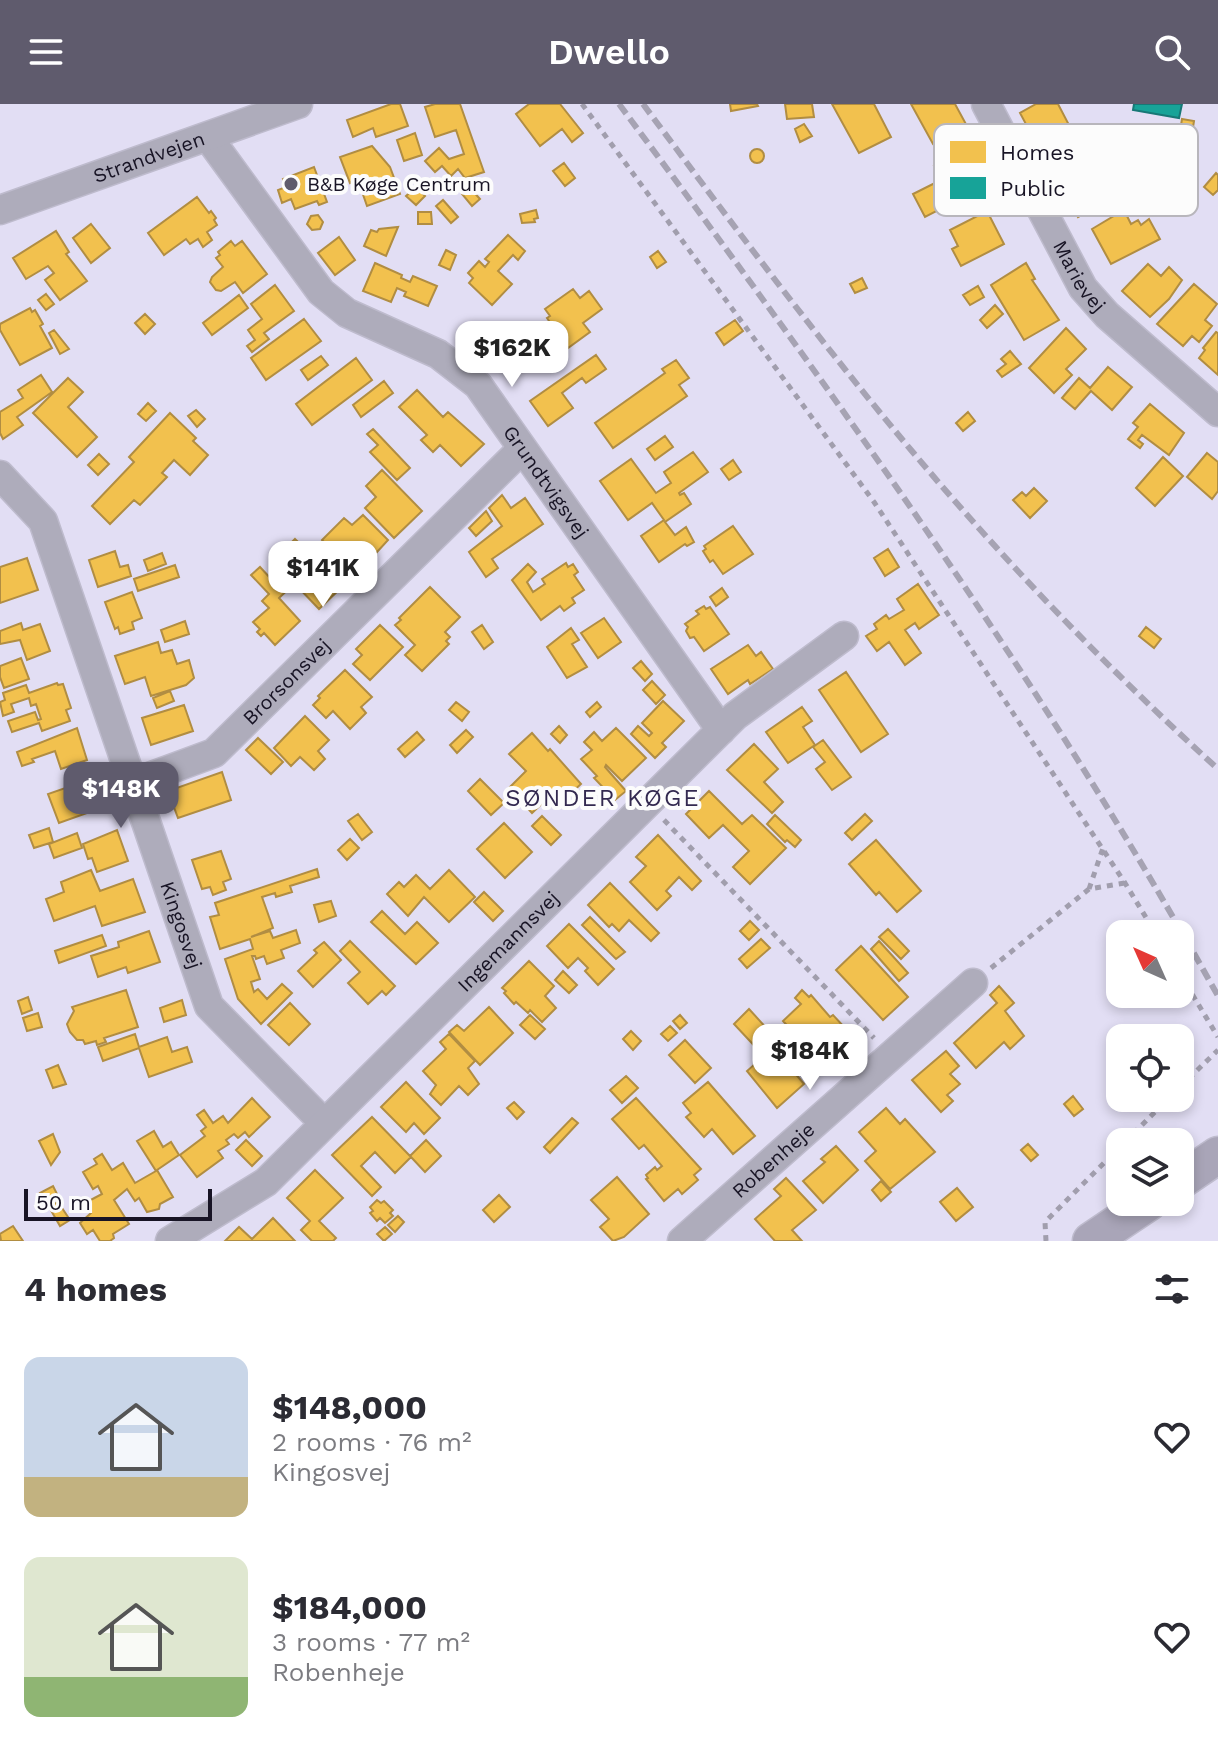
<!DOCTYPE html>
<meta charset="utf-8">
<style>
:root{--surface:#fff;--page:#f2f2f3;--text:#2b2b33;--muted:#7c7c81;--accent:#5f5b6d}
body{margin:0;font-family:"Work Sans",sans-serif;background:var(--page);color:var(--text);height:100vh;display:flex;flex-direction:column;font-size:30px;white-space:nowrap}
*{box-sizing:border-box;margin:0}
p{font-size:26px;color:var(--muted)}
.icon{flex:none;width:44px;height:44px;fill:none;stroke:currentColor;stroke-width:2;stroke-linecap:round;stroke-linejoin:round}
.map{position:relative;height:1137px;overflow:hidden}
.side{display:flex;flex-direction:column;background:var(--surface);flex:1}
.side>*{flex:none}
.needle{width:52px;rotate:315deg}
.buttons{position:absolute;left:1106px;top:816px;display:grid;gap:16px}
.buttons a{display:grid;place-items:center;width:88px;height:88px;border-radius:16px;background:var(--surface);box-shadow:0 4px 12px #0003;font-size:40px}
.scale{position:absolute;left:24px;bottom:20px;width:188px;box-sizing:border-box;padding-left:8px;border:4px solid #181425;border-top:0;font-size:22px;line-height:28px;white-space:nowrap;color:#181425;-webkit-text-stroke:6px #fcfcfc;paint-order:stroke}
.price{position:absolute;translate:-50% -68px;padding:0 18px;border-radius:16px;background:#fff;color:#222;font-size:26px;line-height:52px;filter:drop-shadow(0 2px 4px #0008)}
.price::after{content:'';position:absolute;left:50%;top:48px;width:24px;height:18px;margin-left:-12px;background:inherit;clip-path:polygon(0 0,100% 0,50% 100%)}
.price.selected{background:var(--accent);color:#fff}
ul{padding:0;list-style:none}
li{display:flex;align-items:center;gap:24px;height:200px;padding:0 24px}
li span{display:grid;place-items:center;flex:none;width:224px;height:160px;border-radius:16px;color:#555}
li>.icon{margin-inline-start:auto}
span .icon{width:96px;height:96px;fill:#fffc;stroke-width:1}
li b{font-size:34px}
h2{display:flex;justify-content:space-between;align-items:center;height:96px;padding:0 24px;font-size:34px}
header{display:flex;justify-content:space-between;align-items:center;height:104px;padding:0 24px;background:var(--accent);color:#fff;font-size:36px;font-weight:600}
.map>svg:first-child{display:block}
</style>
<header><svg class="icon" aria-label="menu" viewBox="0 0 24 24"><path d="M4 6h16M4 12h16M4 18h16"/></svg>Dwello<svg class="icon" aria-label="search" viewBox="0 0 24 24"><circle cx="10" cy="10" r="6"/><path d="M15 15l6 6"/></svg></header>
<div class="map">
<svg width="1218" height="1137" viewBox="0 0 1218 1137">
<rect width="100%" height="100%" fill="#e2def4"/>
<path fill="#f2c14e" stroke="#b18d42" stroke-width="2" d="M391,0H400L408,22L376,33L373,24L353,33L347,16Z
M435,0H460L484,68L465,74L458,65L451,72L442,62L435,68L425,57L439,44L449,55L464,50L456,26L435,33L425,3Z
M529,0H560L583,29L572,38L562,25L540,42L516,10Z
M730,0H757L758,2L731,7Z
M785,0H812L814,13L787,15Z
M832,0H874L891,33L859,49Z
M911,0H955L967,22L933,40Z
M1036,0H1058L1069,21L1036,39L1020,9Z
M1182,15L1194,17L1190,42L1178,40Z
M804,20L812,32L800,38L795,25Z
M415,29L422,51L404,57L397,36Z
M372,42L390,63L400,90L367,102L360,82L356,83L354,77L350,79L340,53Z
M750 52a7 7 0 1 1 14 0a7 7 0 1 1-14 0Z
M961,47L968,59L973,57L979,68L973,71L977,78L951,91L954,98L925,113L913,90L941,76L934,62Z
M564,59L575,74L565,82L553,67Z
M314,63L327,98L319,101L317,97L295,105L291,95L282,99L278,86L286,83L283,75Z
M1216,69L1218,71V86L1213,91L1204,83Z
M1088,71L1102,97L1124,86L1129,96L1108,108L1103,99L1078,113L1063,84Z
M416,83L425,92L416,101L406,92Z
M470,84L480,95L472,102L462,90Z
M197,93L209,109L211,107L216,114L214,116L217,121L207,128L212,136L203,143L198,135L190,140L186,135L164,151L148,129Z
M443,96L458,113L451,119L436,102Z
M536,106L538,114L534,115L535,118L522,119L520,110Z
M1124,106L1131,120L1138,116L1141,121L1149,115L1160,135L1111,160L1092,125Z
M987,107L1004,140L961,162L952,145L958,142L950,126Z
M418,108H431L432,120H418Z
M318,111L323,118L320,125L312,126L307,120L311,112Z
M91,120L110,144L91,159L73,134Z
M398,123L386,152L364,142L371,126L377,128L379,125Z
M56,127L69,148L66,150L87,177L60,196L45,176L54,169L48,162L26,175L13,154Z
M508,131L525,147L518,156L513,151L498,167L512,180L492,201L469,179L473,174L468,169L479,157L485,163L489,158L485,155Z
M339,133L355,156L335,171L318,149Z
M231,137L235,142L242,137L267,170L243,189L235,178L221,187L216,186L210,178L212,173L223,163L216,154L220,151L218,148Z
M446,146L456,151L450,166L439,161Z
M658,147L666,158L657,164L650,153Z
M375,159L402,171L401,174L410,178L413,172L437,182L428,202L404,192L406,188L397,184L391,198L363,187Z
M1026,159L1035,175L1032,176L1059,216L1024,236L991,181Z
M1148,160L1161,172L1169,163L1182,176L1169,195L1150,213L1122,187Z
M862,174L867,184L855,189L850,180Z
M1194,180L1217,200L1205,216L1212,222L1199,238L1192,232L1183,242L1157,220Z
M275,181L294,207L264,229L269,235L252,248L247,242L255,236L248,226L262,215L251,200Z
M978,182L984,193L970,201L963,191Z
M573,185L580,194L589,187L602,205L583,219L590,228L568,244L547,214L550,212L545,205Z
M46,190L54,200L46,206L38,196Z
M239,191L248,204L212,231L203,219Z
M995,201L1003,210L987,224L980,216Z
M30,204L32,208L35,206L43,220L40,222L52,244L20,261L0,226V220Z
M145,210L155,220L145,230L135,219Z
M304,215L321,237L266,276L251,254Z
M735,216L743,227L724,241L716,229Z
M1066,224L1086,245L1066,265L1072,271L1054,289L1029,264Z
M54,226L69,245L60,250L49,229Z
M515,227L522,237L503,251L496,241Z
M1216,228L1218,229V271L1199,254L1205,246L1203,244Z
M1010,247L1021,260L1002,273L997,267L1006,260L1001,255Z
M596,251L606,265L586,279L582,274L562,289L573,304L548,322L530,297Z
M321,252L328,261L308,276L301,266Z
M356,254L372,276L312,321L296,300Z
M676,256L689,274L679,281L687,292L613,344L595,319L665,269L662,265Z
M1108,263L1132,283L1112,306L1091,287L1075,305L1062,294L1079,274L1090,284Z
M41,271L52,288L17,313L23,321L3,335L0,329V308L23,294L18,286Z
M68,274L83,288L68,303L97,333L77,353L33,309Z
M384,277L393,289L361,313L353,301Z
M417,286L443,313L448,308L484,340L461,362L440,341L433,348L421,336L427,331L399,303Z
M148,299L156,307L146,317L138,310Z
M1150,300L1184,329L1169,351L1142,331L1138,336L1143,340L1140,344L1128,335L1138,323L1133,319Z
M196,306L205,315L197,323L188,312Z
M968,308L975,317L963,327L956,319Z
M170,309L196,334L193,337L208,351L190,371L174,356L162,369L167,373L140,401L134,396L110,420L92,402L134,358L129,353Z
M373,325L410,364L397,376L370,348L378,341L367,330Z
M665,332L673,343L655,356L647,345Z
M693,348L708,368L679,389L680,391L684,389L691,400L665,418L675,431L686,423L694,438L687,442L685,440L659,458L641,432L664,416L652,399L628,416L600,377L631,355L656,389L671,379L664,368Z
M1207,349L1218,358V387L1212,395L1187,373Z
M99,350L109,360L98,371L88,361Z
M1163,353L1183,372L1155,402L1136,384Z
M733,356L741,368L729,376L721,365Z
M382,366L422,407L394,434L365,404L376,393L366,382Z
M1034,384L1047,397L1030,414L1013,396L1022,388L1026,392Z
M502,391L511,404L525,394L543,420L492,455L498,464L486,473L469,448L502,422L489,404Z
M486,407L492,417L476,432L469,424Z
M363,411L388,436L356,471L353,468L346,475L332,461L339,454L322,436L344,414L352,421Z
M733,422L753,450L723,470L713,456L710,458L703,447L706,445L704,442Z
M295,435L343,482L319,505L296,481L302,476L292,466L297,461L283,447Z
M888,445L899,463L885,472L874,454Z
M115,447L120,463L128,461L131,472L98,483L89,456Z
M162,449L166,460L148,467L144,456Z
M27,454L38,486L0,499V463Z
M566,459L568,463L573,460L578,468L574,471L584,486L572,494L575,499L564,507L560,502L541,516L512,476L528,460L536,468L527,478L533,488L545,480L542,475Z
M175,461L179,473L138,487L134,475Z
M260,463L272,476L282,466L295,479L279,494L300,517L275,541L264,529L261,532L257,528L260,525L253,518L269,504L262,497L269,490L251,471Z
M918,480L939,511L919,525L915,519L905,526L921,549L905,561L889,538L877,547L866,532L877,525L874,520L886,511L889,515L904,506L897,495Z
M430,483L460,513L445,528L450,533L446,537L449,540L422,567L405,551L415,541L395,521L401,516L399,514Z
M722,484L728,493L716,502L710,493Z
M132,488L142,514L132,518L134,525L120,530L118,523L115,525L105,498Z
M704,502L706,505L710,503L729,530L704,547L694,533L690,534L686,527L688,523L685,520L699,510L696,507Z
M604,514L621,538L598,554L581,529Z
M185,517L189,530L165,538L161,526Z
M21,519L23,526L40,520L50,547L27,556L20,536L0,540V527Z
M380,521L403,543L370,576L353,560L362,551L356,545Z
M482,521L493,538L484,545L472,528Z
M1146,523L1161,535L1154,544L1139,532Z
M571,524L579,536L572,540L587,563L567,574L547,543Z
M158,538L161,549L172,546L177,560L189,556L194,574L186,581L151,592L145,573L125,580L115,552Z
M748,541L756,552L761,548L773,565L750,580L748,576L728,590L711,565Z
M21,554L29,575L4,584L0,573V562Z
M641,557L652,570L645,577L633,564Z
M345,566L372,593L361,603L366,609L350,625L333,607L326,614L313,601L320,594L318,592Z
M846,568L888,630L861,648L819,586Z
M652,577L665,591L656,600L643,586Z
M57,579L58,581L63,580L71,604L66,606L70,617L42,627L39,619L12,628L8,617L35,608L38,616L41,615L36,600L31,602L29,594L11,600L14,608L3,612L0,598L5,596L3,589L26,581L29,589Z
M170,587L174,597L157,604L153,594Z
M663,597L684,617L662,639L666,643L655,654L631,630L638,622L649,632L652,629L642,619Z
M456,598L469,608L462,617L449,606Z
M597,598L601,603L590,613L586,608Z
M184,601L193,627L151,641L142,614Z
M802,603L812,617L803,623L815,641L788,659L766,628Z
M305,612L329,636L318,647L325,655L314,666L300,653L291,662L274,644Z
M559,622L567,631L560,639L551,630Z
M77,624L87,656L61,665L55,647L32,655L34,658L22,662L17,648Z
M616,624L646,654L622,677L606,661L605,663L626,687L615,696L594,674L597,672L581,655L592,646L584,638L594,628L602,637Z
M466,626L473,633L457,649L450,641Z
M417,628L424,636L405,653L398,645Z
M532,629L548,647L550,645L581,680L558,701L550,692L532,709L509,684L526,667L509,650Z
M258,634L283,658L271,670L246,646Z
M823,636L851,673L832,686L816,665L825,658L813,643Z
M754,640L778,665L764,678L783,698L772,709L727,666Z
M222,668L231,696L178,714L168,687Z
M94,674L104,703L59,719L48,690Z
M480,675L504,699L491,711L468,687Z
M709,687L742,720L752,711L786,744L750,780L733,763L749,747L723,721L709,734L686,710Z
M358,710L372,728L362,736L348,717Z
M865,710L872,717L852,736L845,729Z
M775,711L801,736L795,743L787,736L785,738L767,720Z
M542,712L561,731L551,741L532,722Z
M504,719L532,748L505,774L477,745Z
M49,724L53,738L34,744L29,731Z
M117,726L128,757L97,768L92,754L88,755L83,740Z
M77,729L82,744L54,754L49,740Z
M658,731L701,777L692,786L679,773L666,787L671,792L657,806L630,778L646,762L636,753Z
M350,735L359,744L347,756L338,746Z
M876,736L921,787L897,808L879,788L876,791L849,760Z
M221,747L231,775L223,778L226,786L213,791L210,783L202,785L192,756Z
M317,765L319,773L290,782L292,788L276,793L275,789L262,793L273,824L251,833L270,827L273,834L296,826L300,839L281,846L284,854L267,860L264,852L256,855L255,852H252L260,875L251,878L254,888L258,885L267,895L282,880L292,889L261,920L238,895L225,855L253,845L250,835L220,845L210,813L219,811L215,799Z
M91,766L100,787L133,775L145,808L102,822L95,802L54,817L46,795L64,788L61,778Z
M449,766L475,793L449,818L424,793L408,812L387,790L399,778L404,783L416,771L430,785Z
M610,779L659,829L651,837L629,816L619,827L612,820L609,823L588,801Z
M484,788L503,807L493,817L474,798Z
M331,797L336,812L319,818L314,801Z
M382,807L405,830L417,818L438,839L416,860L371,818Z
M590,813L625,848L616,855L582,821Z
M750,817L759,826L749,836L740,827Z
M569,820L614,865L598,881L585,867L588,864L578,854L568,864L547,842Z
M888,825L909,847L901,855L879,833Z
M149,827L160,858L128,869L126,863L98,873L91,852L119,843L118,838Z
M102,831L106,842L59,859L55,847Z
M761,835L770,844L747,864L739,855Z
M350,837L395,882L386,891L382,887L368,900L348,879L360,868L340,847Z
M879,837L908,869L899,877L871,845Z
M324,838L341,856L313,883L298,867L317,849L314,846Z
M861,842L908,893L883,916L836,866Z
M529,857L554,882L545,892L556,904L542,918L530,906L528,909L516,898L514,900L504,889L506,887L502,884Z
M563,867L577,881L569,889L555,876Z
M999,882L1014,899L1005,907L1024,932L1010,945L1004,938L976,964L954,939L997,899L990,891Z
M126,886L138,923L104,934L106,938L97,941L96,937L85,940L83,936H77L70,928L67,920L74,907L72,903Z
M802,886L809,893L811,891L830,913L833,911L845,924L826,941L818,933L807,943L783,917L801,900L795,894Z
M28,893L32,906L22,910L18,897Z
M182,896L186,911L164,918L160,904Z
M290,899L310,920L289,941L268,921Z
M489,903L513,929L480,961L449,928L457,921L464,927Z
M749,905L780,939L771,949L767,945L762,950L734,920Z
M38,909L42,923L27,927L23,914Z
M530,911L545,925L535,935L520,921Z
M680,911L687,919L680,925L673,917Z
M670,922L677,929L668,937L661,930Z
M631,927L641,937L633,946L623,935Z
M135,930L139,943L167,933L172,948L187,943L192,958L149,973L139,944L103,957L98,943Z
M449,930L475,957L468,964L479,980L468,991L459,982L441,1001L430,990L436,981L423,967L446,945L440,938Z
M685,936L711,964L695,979L669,951Z
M946,947L959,962L950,970L960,980L947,991L953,997L941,1008L912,976Z
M778,949L804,980L777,1004L747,967L764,952L768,957Z
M58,961L66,980L53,984L46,966Z
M626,972L638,984L622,999L610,986Z
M406,978L440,1014L424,1030L414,1019L406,1028L381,1003Z
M708,978L755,1032L733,1050L712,1025L704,1033L686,1013L691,1009L683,999Z
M1073,992L1083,1005L1074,1012L1064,1000Z
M252,994L270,1013L249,1033L245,1028L238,1034L234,1030L226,1036L229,1040L218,1047L223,1054L197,1073L180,1051L205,1032L201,1027L206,1023L197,1011L204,1006L213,1019L223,1012L228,1019Z
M636,994L701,1065L694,1071L698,1076L682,1090L678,1085L664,1097L646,1075L648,1074L646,1071L655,1063L657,1066L662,1062L644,1041L639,1045L612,1015Z
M514,998L524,1008L517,1015L507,1004Z
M886,1004L900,1020L905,1015L935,1048L890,1085L865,1057L876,1047L859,1028Z
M372,1013L410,1052L426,1036L441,1052L425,1068L411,1053L395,1069L375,1048L361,1062L381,1083L372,1092L332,1051Z
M572,1014L578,1019L550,1049L544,1043Z
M154,1027L163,1043L171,1038L179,1051L157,1066L173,1093L160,1100L159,1105L147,1108L139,1094L135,1097L127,1085L114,1096L129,1120L113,1130L114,1134L110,1137H100L93,1126L87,1130L80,1119L91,1109L85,1099L102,1090L98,1082L93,1085L83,1068L97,1060L94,1055L102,1050L112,1066L123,1059L135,1079L156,1067L137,1037Z
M53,1030L60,1048L51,1061L39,1037Z
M246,1036L262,1052L252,1062L236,1046Z
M1028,1040L1038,1051L1031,1057L1021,1046Z
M836,1042L858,1066L823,1099L803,1077L825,1058L821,1055Z
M315,1066L343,1094L319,1117L336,1134L333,1137H312L301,1126L310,1117L287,1094Z
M617,1073L649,1110L624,1133L613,1137L600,1123L609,1115L591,1096Z
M786,1074L816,1106L792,1126L802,1137H775L755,1115L781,1092L774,1085Z
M881,1077L891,1088L881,1097L872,1086Z
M53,1082L57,1090L44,1097L40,1089Z
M957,1084L973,1103L956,1117L940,1098Z
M499,1091L510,1103L494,1118L483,1106Z
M377,1096L381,1099L384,1097L393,1106L390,1109L393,1112L385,1119L380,1114L377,1117L370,1109L373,1107L370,1103Z
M58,1098L70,1116L60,1122L49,1103Z
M398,1112L404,1118L395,1128L388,1121Z
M273,1114L295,1137H225L239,1123L252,1135Z
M13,1122L23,1137H1L0,1130Z
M385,1123L392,1130L384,1137L377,1130Z"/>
<path fill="#17a398" stroke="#177876" stroke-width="2" d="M1134,0H1182L1179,14L1133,6Z"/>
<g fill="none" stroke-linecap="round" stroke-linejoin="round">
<defs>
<g id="minor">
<path id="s1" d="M986,0L1083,184L1107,211L1218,308"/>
<path id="s2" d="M208,33L321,188L347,209L438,250L478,281L721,626"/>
<path id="s3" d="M0,106L298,0"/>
<path id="s4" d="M0,371L43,417L209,902L324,1019"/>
<path id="s5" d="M133,679L214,649L522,345"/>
<path id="s6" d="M170,1137L266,1078L735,612L844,532"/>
<path id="s7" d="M682,1137L973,879"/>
</g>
<path id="major" d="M1180,1077L1218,1051
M1091,1137L1149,1098"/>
</defs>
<use href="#minor" stroke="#bebbcd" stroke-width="31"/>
<use href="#major" stroke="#bebbcd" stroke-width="39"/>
<path stroke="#a19ead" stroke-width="5" stroke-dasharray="6 6" stroke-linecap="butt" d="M582,0L874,398L1125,779L1156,830
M664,716L874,934
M1089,785L1103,744
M991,864L1089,785L1125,779
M1180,870L1218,933
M1180,983L1218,946
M1125,1038L1169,994
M1046,1137L1045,1118L1120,1043"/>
<use href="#minor" stroke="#aeacbb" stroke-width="28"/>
<use href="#major" stroke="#a9a5b8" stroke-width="36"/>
<path stroke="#a6a3b3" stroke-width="6" stroke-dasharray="12 6" stroke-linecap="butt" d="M619,0C833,288 1043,578 1218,892
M643,0C730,117 817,234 911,346C1006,459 1109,566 1218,665"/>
</g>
<circle fill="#5f5b6d" stroke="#fcfcfc" stroke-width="3" cx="291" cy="80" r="8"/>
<g text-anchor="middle" stroke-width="8" stroke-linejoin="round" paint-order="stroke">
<g font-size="20" fill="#181425" stroke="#fcfcfc">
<text dy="7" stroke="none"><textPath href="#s3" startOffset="158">Strandvejen</textPath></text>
<text dy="7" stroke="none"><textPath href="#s1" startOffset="196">Marievej</textPath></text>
<text dy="7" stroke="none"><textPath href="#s2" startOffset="494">Grundtvigsvej</textPath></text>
<text dy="7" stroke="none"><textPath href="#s5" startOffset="188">Brorsonsvej</textPath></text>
<text dy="7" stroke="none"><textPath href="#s4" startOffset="490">Kingosvej</textPath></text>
<text dy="7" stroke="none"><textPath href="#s6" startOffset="454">Ingemannsvej</textPath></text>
<text dy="7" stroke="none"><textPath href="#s7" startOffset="122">Robenheje</textPath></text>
</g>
<g font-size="20" fill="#181425" stroke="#fcfcfc" text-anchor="start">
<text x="307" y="87">B&amp;B Køge Centrum</text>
</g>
<g font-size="24" letter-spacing="2" fill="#332950" stroke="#fcfcfc">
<text x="603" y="702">SØNDER KØGE</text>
</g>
</g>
<rect x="934" y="20" width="264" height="92" rx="12" fill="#fcfcfc" stroke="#b8b6bc" stroke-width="2"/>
<rect x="950" y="37" width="36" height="22" fill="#f2c14e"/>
<rect x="950" y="73" width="36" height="22" fill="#17a398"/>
<g font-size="22" fill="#181425">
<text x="1000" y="56">Homes</text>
<text x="1000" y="92">Public</text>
</g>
</svg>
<div class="buttons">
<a><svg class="needle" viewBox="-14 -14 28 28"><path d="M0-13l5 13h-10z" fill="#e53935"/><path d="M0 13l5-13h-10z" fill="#7c7c81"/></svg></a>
<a><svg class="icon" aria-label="locate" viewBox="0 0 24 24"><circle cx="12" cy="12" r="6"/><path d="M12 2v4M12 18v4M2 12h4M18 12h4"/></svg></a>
<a><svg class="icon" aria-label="layers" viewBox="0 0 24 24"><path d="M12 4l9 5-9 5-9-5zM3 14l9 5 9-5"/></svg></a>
</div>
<div class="scale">50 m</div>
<b class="price" style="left:512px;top:285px">$162K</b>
<b class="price" style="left:323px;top:505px">$141K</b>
<b class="price selected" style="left:121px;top:726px">$148K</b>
<b class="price" style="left:810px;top:988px">$184K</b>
</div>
<section class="side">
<h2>4 homes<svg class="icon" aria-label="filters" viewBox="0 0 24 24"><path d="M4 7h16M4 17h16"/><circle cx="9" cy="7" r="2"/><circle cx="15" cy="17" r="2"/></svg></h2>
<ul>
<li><span style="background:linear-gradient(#c9d6e8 75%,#c2b280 0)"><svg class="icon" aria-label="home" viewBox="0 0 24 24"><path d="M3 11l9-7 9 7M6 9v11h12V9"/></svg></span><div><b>$148,000</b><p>2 rooms · 76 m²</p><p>Kingosvej</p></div><svg class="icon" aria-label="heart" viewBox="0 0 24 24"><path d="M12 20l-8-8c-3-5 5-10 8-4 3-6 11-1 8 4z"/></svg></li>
<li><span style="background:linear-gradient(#dfe7d0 75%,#8fb573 0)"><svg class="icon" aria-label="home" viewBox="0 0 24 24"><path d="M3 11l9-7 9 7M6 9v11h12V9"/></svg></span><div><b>$184,000</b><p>3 rooms · 77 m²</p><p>Robenheje</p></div><svg class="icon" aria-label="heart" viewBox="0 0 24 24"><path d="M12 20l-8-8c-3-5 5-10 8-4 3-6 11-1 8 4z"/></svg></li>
</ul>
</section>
